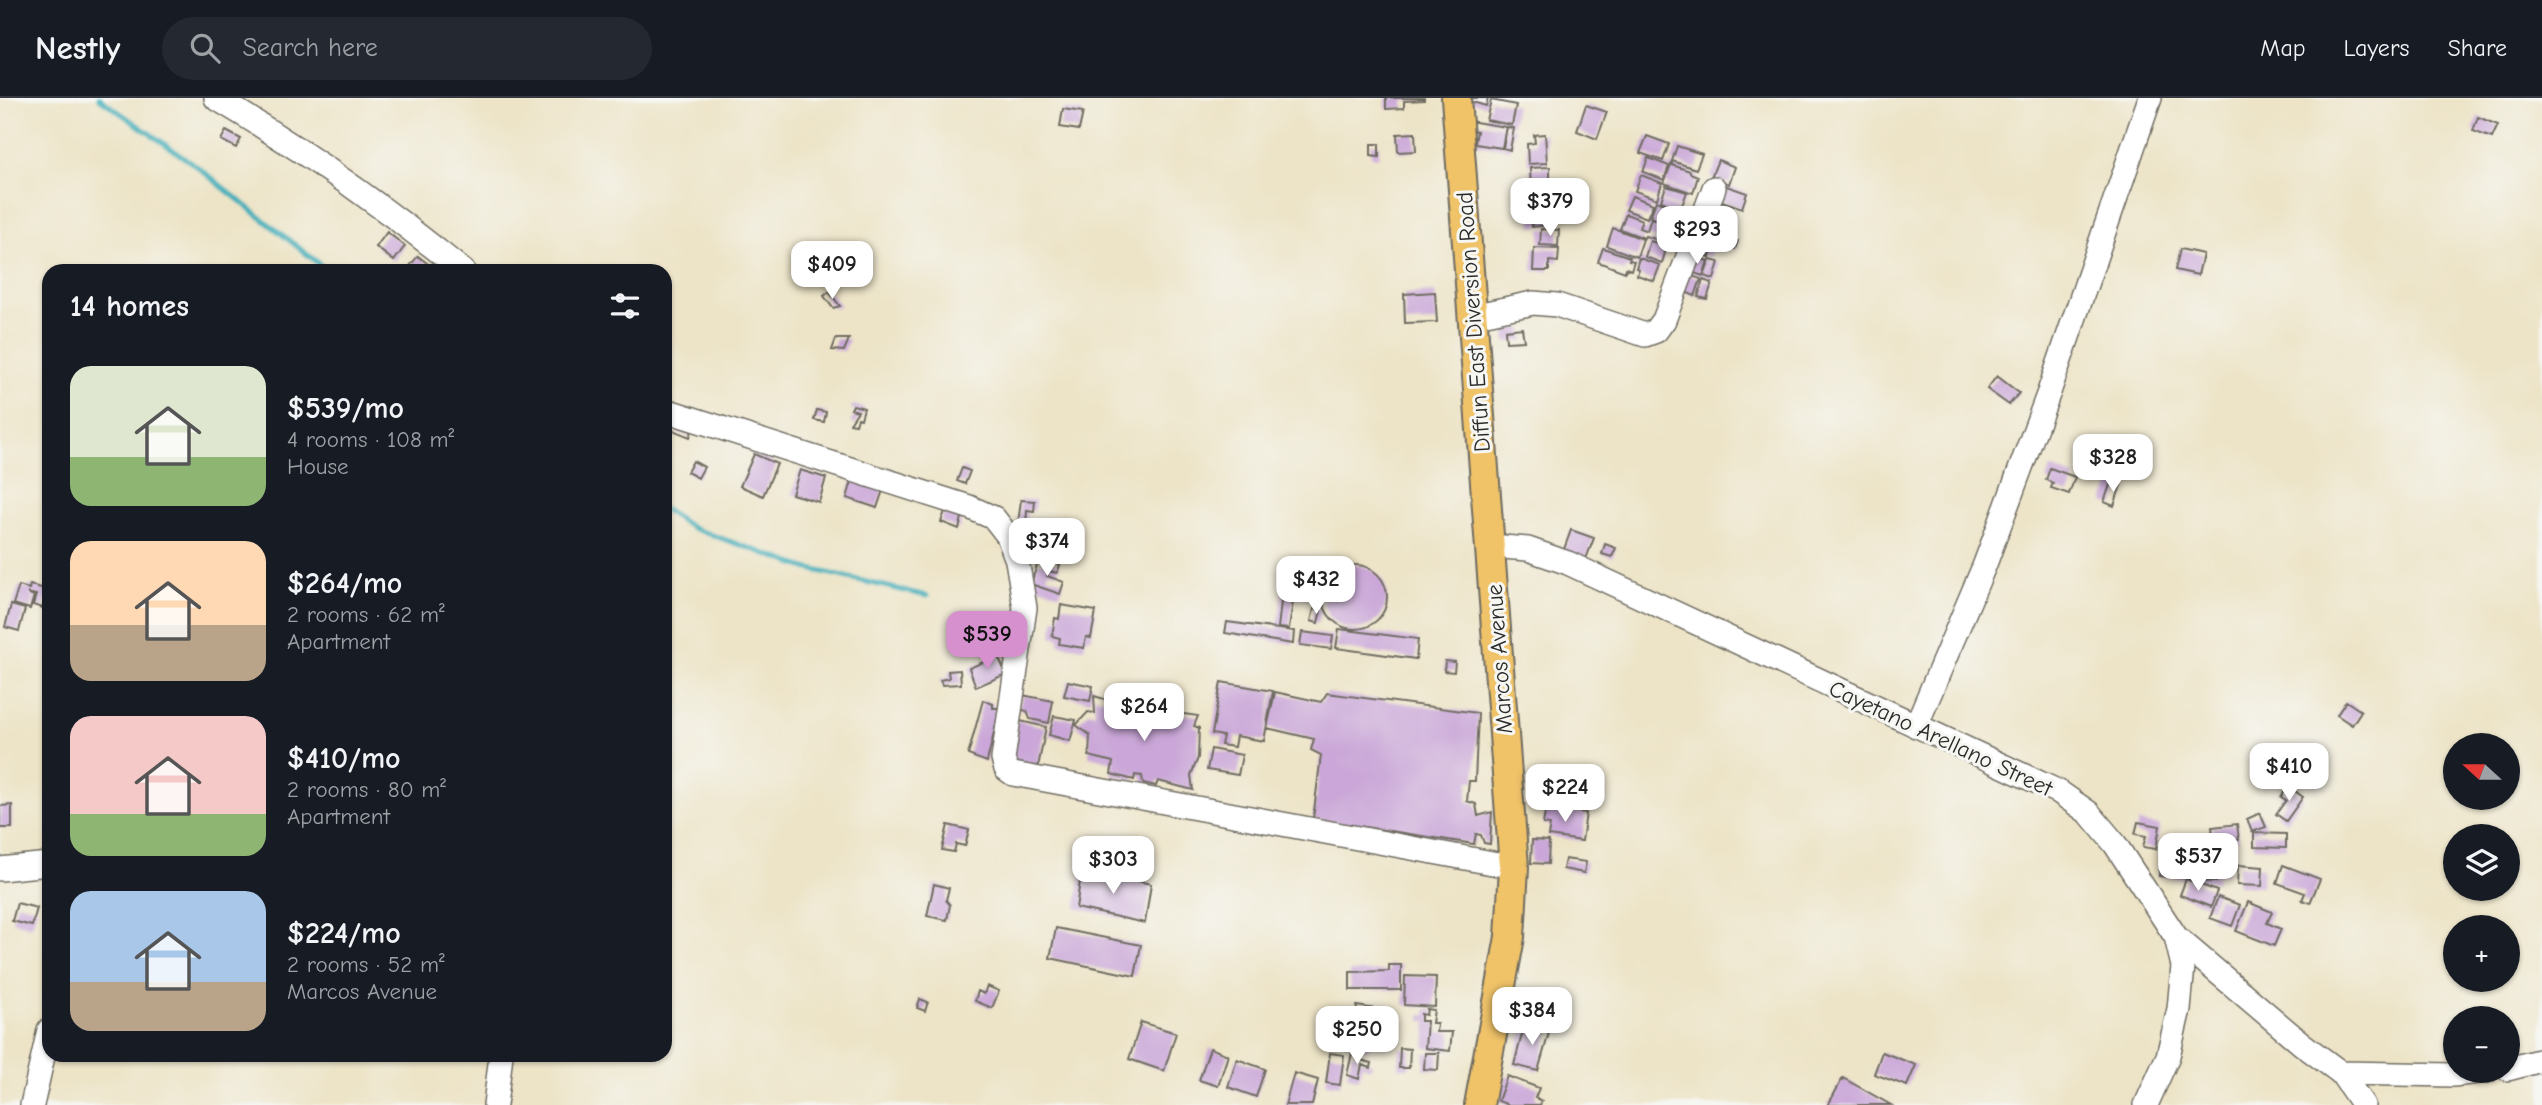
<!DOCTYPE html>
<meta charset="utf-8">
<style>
:root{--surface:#171b24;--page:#242831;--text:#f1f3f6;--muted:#9ea1a6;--line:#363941;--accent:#d690ce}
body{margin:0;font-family:"Comic Neue",sans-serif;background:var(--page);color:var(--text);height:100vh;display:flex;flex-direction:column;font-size:26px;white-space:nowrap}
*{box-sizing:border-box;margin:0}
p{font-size:23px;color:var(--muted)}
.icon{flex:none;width:38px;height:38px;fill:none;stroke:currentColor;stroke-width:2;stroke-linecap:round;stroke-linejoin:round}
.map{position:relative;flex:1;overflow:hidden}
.details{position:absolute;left:42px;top:166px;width:630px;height:798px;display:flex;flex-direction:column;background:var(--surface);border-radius:21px;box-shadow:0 2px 5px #0004}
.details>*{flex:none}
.needle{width:46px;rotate:291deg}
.buttons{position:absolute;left:2443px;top:635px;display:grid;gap:14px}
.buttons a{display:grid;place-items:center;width:77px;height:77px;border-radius:50%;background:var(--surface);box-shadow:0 2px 5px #0004;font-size:35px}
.price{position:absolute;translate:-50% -60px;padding:0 16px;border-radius:14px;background:#fff;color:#222;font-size:23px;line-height:46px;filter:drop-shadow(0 2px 4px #0008)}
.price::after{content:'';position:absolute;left:50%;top:42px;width:21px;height:16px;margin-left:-10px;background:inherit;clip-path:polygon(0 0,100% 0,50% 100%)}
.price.on{background:var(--accent);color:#111}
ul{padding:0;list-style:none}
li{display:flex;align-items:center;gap:21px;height:175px;padding:0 28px}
li span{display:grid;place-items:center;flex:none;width:196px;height:140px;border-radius:21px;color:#555}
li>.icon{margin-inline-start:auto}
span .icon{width:84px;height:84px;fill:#fffc;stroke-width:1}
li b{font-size:30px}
h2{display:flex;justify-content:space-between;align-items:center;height:84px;padding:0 28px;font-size:30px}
header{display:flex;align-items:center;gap:42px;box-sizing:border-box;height:98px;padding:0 35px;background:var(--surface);border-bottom:2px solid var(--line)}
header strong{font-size:33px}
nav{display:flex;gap:38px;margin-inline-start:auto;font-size:24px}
.search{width:490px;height:63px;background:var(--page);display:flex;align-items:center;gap:18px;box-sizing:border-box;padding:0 24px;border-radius:38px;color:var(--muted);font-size:26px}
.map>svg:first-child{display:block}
</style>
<header>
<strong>Nestly</strong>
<div class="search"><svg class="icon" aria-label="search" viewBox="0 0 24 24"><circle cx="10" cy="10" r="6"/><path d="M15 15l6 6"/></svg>Search here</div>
<nav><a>Map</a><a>Layers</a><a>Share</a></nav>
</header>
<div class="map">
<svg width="2542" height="1007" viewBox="0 0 2542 1007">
<rect width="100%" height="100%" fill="#f6f6f2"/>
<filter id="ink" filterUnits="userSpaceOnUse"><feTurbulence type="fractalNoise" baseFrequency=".0143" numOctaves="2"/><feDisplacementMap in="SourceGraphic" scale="14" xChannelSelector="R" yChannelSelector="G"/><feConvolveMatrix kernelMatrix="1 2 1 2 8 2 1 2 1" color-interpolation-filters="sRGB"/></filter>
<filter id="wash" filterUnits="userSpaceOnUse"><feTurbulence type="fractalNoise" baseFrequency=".00686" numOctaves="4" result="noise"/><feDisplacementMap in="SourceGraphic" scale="28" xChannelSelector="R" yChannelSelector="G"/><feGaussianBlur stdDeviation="1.57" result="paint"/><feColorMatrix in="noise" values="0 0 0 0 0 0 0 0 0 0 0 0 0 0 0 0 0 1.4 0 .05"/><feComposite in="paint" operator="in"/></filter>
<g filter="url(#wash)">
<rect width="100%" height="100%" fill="#ede4c7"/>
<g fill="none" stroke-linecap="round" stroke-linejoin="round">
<path stroke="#3eaeba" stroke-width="5" d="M99,0L195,67L328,173
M665,412L692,430L806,470L927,498"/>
</g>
<g id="blocks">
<path fill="#caa7d8" d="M1386,0H1424V2L1404,3V10L1386,11Z
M1459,0H1488L1486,8Z
M1491,2L1516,7L1512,27L1486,22Z
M1586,7L1607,14L1597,41L1577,33Z
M1063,11L1083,14L1079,32L1060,29Z
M2478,19L2498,27L2492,40L2473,33Z
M1469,23L1506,29L1502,50L1475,46L1477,33L1468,32Z
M1507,29L1514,30L1510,52L1503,50Z
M226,33L241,41L236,50L221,42Z
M1415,35L1416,53L1398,54L1397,36Z
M1545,36L1547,65L1528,66L1527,46L1535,45L1534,37Z
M1647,38L1669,46L1663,63L1640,55Z
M1371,46H1379V59L1371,58Z
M1677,48L1702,56L1696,71L1672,63Z
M1648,60L1669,68L1664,82L1643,74Z
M1718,62L1735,69L1729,86L1711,79Z
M1672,64V67L1690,73V75L1698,78L1693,95L1664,85Z
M1550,69V93L1531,94L1530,70Z
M1641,77L1662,85L1657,101L1635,93Z
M1718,85L1747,95L1742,110L1713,100Z
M1666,88L1687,94L1681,110L1661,103Z
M1553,96L1556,126L1532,129L1529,98Z
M1632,98L1653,106L1647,120L1626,112Z
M1656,103L1678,111L1675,119L1680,121L1678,129L1650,119Z
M1712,103L1731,110L1726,125L1706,117Z
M1626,116L1642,122L1639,130L1647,133L1651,120L1663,124L1662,129L1672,133L1669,145L1645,138L1644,140L1620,131Z
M1703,124L1723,131L1721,137L1738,143L1735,151L1699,138Z
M1613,130L1643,141L1637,159L1607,148Z
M1541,131L1559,132L1558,148L1540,147Z
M387,134L405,148L394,163L376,149Z
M1698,140L1714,145L1710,159L1693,154Z
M1650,143L1667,148L1662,165L1645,159Z
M1534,150L1559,151L1558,164L1549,163V173H1533Z
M1603,150L1630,159L1629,162L1634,163L1631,172L1626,170L1625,174L1598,164Z
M2180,151L2203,156L2198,177L2175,172Z
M1691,157L1708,163L1703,178L1685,172Z
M418,158L437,173H406Z
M1639,160L1660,167L1654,183L1637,177L1639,171L1636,170Z
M1710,162L1719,164L1714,181L1704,178Z
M1684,175L1701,181L1695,198L1678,191Z
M1703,182L1712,185L1707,201L1698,199Z
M829,194L840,208L833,210L824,198Z
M1435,194L1437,224L1405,225L1404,196Z
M1522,230L1524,243L1506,244L1505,232Z
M836,241H849L844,253L832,252Z
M1997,278L2019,295L2009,307L1987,291Z
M853,307L864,310L861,321L858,320L856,326L850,325L858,313L851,311Z
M817,312L826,314L824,324L814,322Z
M674,318L694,326L690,339L670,331Z
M754,356L777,366L763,398L740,388Z
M693,363L704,369L698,380L687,374Z
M962,370L970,373L965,386L957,383Z
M2050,370L2075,379L2069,396L2051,390L2053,385L2046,382Z
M800,372L826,380L819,404L792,396Z
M854,376L885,386L877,410L847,400Z
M2111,384L2121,387L2114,408L2104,404Z
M1021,402L1035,403L1034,413L1027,412L1026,427L1018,426Z
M946,411L963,416L959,431L941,424Z
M1571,432L1594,440L1586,461L1563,454Z
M1605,446L1616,450L1612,459L1602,456Z
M1286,461L1292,462L1289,490L1295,489L1289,531L1278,530Z
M1300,462H1304L1302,477L1307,478L1309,466H1307V462H1313L1310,478L1323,480L1319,502L1315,501L1317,483L1302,481L1297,487Z
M1049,463L1060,467L1057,475L1049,473L1047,478L1064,484L1060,496L1031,486L1038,464L1047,467Z
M1323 499a32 32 0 1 1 64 0a32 32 0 1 1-64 0Z
M30,487L49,492V501H46L43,510L33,507L36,497L27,495L34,498L30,511L13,506L19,488L29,491Z
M1307,490L1313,491L1312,500L1300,499L1301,493H1306Z
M11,507L25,511L19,533L5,529Z
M1061,507L1096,513L1091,540L1086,539L1084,550L1059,546L1060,540L1052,538L1055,520L1059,521Z
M1314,511L1321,512L1318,525L1311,523Z
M1227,524L1294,533L1293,546L1225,535Z
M1339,531L1418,541L1416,561L1336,550Z
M1302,534L1333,538L1331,551L1300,547Z
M998,558L1006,576L976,589L969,570Z
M1445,563L1455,564L1454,574L1444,573Z
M960,572L961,586L942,587L940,582L949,580L948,573Z
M1068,583L1093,588L1090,603L1064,598Z
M1221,584L1273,593L1264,643L1236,638L1234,649L1221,647L1223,638L1212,636Z
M1275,594L1321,604L1327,595L1478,615L1475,683H1469L1467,703L1476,706L1478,718L1492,714L1490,746L1484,745L1481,737L1476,736L1474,746L1313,721L1321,657L1311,652L1314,641L1267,630Z
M1022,597L1053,603L1049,625L1030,621L1027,613L1019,611Z
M1094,598L1108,602L1111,616L1119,617L1126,606L1168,612V618L1175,619L1177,615L1198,618L1194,628L1199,630L1198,660L1191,677L1193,692L1158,683L1156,688L1143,685L1142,678L1135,677L1134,682L1111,676L1113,664L1089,658L1090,637L1076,627L1088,614L1095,615Z
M983,602L993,606V610H1000L987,664L968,657Z
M2346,603L2361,613L2352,627L2337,617Z
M1054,618L1076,622L1070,643L1049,637Z
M1016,622L1046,629L1038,669L1008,663Z
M1211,651L1242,657L1238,677L1207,672Z
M2288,688L2303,699L2286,723L2276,716L2286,702L2281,699Z
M12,707V730H0V708Z
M1546,709L1586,715L1582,743L1548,738L1550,727L1543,726Z
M2260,715L2266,729L2252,734L2247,721Z
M2138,724L2160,728L2156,751L2143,749L2146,738L2135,736Z
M2237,726L2239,742L2214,745L2212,729Z
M948,727L969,732L965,748L956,746L954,754L942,752Z
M2254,735L2286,736V750L2254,749Z
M1532,742L1549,743L1548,766L1531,765Z
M2160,758L2197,761L2195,781L2159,778Z
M2199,758L2226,759V776H2217L2216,784L2197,783Z
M1565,761L1586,764L1584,775L1563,771Z
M2238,767L2263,769L2262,788L2237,787Z
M2283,767L2320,781L2310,805L2302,802L2305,795L2277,785Z
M1082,770L1151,786L1145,825L1076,810Z
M2186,781L2217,793L2211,809L2180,797Z
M934,786L949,790L946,802L950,807L947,822L927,818Z
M2218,799L2240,807L2232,828L2210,820Z
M2248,804L2272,814L2267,825L2281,831L2274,848L2236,833Z
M17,805L37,810L32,828L12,823Z
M1056,830L1141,847L1135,878L1050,860Z
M1389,867H1401V892H1350V874L1389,873Z
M1405,878L1436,879L1435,909L1404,907Z
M987,888L999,893L992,910L975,903L978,893L984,896Z
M920,901L928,904L925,913L917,910Z
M1357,908L1376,911L1369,951L1351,948Z
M1427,911L1434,912L1432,925H1437L1436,934H1452L1450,953L1425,950L1427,923H1421V916L1426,917Z
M1141,924L1176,935L1164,973L1129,961Z
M1525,925L1550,931L1538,973L1514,967Z
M1210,950L1228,957L1218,988L1199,982Z
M1400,950L1410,951L1409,970H1399Z
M1882,954L1916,967L1907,988L1874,976Z
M1330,955L1344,957L1340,987L1326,985Z
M1352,955L1358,957L1357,961L1372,965L1371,970L1362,967L1359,981L1347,977Z
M1425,955H1439L1438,972L1424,971Z
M1237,961L1265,971L1256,999L1228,989Z
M1294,975L1318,982L1312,1007H1285Z
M1507,978L1539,990L1535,1000L1542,1003L1540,1007H1509L1498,1003Z
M1843,980L1891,1007H1828Z"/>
</g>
</g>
<g filter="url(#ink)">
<use href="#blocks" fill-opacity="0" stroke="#6f6c62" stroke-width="2"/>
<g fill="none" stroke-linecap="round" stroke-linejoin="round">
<defs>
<path id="minor" d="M216,0C302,51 385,109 463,173
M1472,218L1533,205L1557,207L1645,237L1656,233L1664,222L1714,90
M665,312L969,409L994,420L1008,438L1017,462L1025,510L1003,661L1006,671L1013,676L1514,769
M1490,448L1528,451L1568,465L2059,694L2089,715L2115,746L2176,839L2183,868L2179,911L2168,958L2146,1007
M1916,628L1985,466L2049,294L2150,0
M0,771L49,766
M2176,839L2302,946L2341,975L2363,1007
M2508,971L2542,962
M2341,975L2453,977L2487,973
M32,1007L49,932
M495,1007L501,957"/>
<path id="major" d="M1456,0L1514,769L1510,839L1479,1007"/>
</defs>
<use href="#minor" stroke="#6f6c62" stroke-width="26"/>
<use href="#major" stroke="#6f6c62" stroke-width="32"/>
<use href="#minor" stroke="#fff" stroke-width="23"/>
<use href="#major" stroke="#f0c369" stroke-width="28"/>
</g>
</g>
<g text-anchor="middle" stroke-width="6" stroke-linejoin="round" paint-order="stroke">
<g font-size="23" fill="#2b2b2b" stroke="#f6f6f2">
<text transform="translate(1473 224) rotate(-94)" y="8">Diffun East Diversion Road</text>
<text transform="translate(1499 561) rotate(-94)" y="8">Marcos Avenue</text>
<text transform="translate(1941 640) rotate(25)" y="8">Cayetano Arellano Street</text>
</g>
</g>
</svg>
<div class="buttons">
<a><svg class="needle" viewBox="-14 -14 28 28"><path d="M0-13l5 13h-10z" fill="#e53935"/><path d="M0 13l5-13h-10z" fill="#9ea1a6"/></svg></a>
<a><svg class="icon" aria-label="layers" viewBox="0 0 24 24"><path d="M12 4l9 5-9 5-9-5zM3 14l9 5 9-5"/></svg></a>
<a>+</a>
<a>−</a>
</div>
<b class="price" style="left:1550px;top:140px">$379</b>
<b class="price" style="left:1697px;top:168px">$293</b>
<b class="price" style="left:832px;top:203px">$409</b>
<b class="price" style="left:2113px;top:396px">$328</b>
<b class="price" style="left:1047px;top:480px">$374</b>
<b class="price" style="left:1316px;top:518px">$432</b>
<b class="price on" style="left:987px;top:573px">$539</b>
<b class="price" style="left:1144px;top:645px">$264</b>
<b class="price" style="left:2289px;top:705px">$410</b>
<b class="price" style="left:1565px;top:726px">$224</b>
<b class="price" style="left:2198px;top:795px">$537</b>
<b class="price" style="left:1113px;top:798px">$303</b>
<b class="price" style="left:1532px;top:949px">$384</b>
<b class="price" style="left:1357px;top:968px">$250</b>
<section class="details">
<h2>14 homes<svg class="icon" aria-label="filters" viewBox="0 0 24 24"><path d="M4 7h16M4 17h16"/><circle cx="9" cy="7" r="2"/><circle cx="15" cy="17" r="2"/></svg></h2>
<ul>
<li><span style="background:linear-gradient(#dfe7d0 65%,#8fb573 0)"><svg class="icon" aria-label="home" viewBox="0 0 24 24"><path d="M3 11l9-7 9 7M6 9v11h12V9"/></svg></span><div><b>$539/mo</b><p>4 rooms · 108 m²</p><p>House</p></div></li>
<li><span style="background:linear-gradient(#ffd9b3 60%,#b9a48a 0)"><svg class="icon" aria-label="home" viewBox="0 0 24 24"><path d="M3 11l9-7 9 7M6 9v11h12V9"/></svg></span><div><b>$264/mo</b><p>2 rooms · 62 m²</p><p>Apartment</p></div></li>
<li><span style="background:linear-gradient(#f6c9c9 70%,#8fb573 0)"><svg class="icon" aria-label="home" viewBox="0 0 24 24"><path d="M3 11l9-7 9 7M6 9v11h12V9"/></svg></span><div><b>$410/mo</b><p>2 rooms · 80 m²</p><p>Apartment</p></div></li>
<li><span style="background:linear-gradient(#a9c7e8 65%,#b9a48a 0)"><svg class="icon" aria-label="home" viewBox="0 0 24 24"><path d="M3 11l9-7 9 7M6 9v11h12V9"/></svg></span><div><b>$224/mo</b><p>2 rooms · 52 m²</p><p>Marcos Avenue</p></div></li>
</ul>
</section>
</div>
